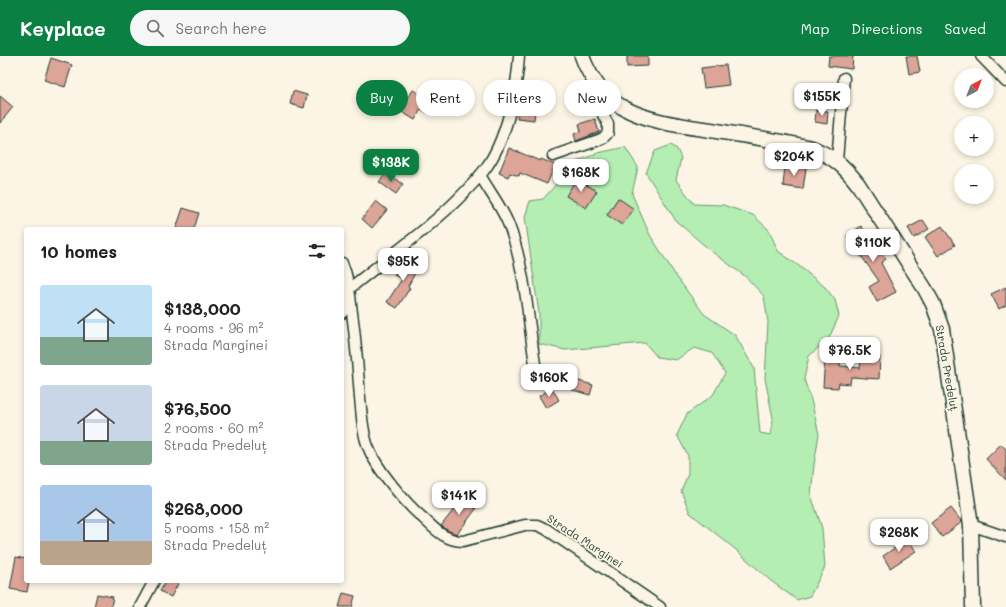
<!DOCTYPE html>
<meta charset="utf-8">
<style>
:root{--surface:#fff;--page:#f6f6f6;--text:#222;--muted:#767676;--accent:#0b8043}
body{margin:0;font-family:Mali,sans-serif;background:var(--page);color:var(--text);height:100vh;display:flex;flex-direction:column;font-size:15px;white-space:nowrap}
*{box-sizing:border-box;margin:0}
p{font-size:13px;color:var(--muted)}
.icon{flex:none;width:22px;height:22px;fill:none;stroke:currentColor;stroke-width:2;stroke-linecap:round;stroke-linejoin:round}
.map{position:relative;flex:1;overflow:hidden}
.panel{position:absolute;left:24px;top:171px;width:320px;height:356px;display:flex;flex-direction:column;background:var(--surface);border-radius:4px;box-shadow:0 2px 6px #0003}
.panel>*{flex:none}
.guide{position:absolute;left:356px;top:24px;width:380px;height:36px;display:flex;gap:8px}
.needle{width:26px;rotate:42deg}
.tools{position:absolute;left:954px;top:12px;display:grid;gap:8px}
.tools a{display:grid;place-items:center;width:40px;height:40px;border-radius:50%;background:var(--surface);box-shadow:0 2px 6px #0003;font-size:20px}
.price{position:absolute;translate:-50% -34px;padding:0 9px;border-radius:8px;background:#fff;color:#222;font-size:13px;line-height:26px;filter:drop-shadow(0 1px 2px #0008)}
.price::after{content:'';position:absolute;left:50%;top:24px;width:12px;height:9px;margin-left:-6px;background:inherit;clip-path:polygon(0 0,100% 0,50% 100%)}
.price.selected{background:var(--accent);color:#fff}
ul{padding:0;list-style:none}
li{display:flex;align-items:center;gap:12px;height:100px;padding:0 16px}
li span{display:grid;place-items:center;flex:none;width:112px;height:80px;border-radius:4px;color:#555}
li>.icon{margin-inline-start:auto}
span .icon{width:48px;height:48px;fill:#fffc;stroke-width:1}
li b{font-size:17px}
h2{display:flex;justify-content:space-between;align-items:center;height:48px;padding:0 16px;font-size:17px}
.tag{padding:0 14px;border-radius:18px;background:var(--surface);box-shadow:0 2px 6px #0003;font-size:14px;line-height:36px}
.tag.selected{background:var(--accent);color:#fff}
header{display:flex;align-items:center;gap:24px;box-sizing:border-box;height:56px;padding:0 20px;background:var(--accent);color:#fff}
header strong{font-size:19px}
nav{display:flex;gap:22px;margin-inline-start:auto;font-size:14px}
.search{width:280px;height:36px;background:var(--page);display:flex;align-items:center;gap:10px;box-sizing:border-box;padding:0 14px;border-radius:22px;color:var(--muted);font-size:15px}
.map>svg:first-child{display:block}
</style>
<header>
<strong>Keyplace</strong>
<div class="search"><svg class="icon" aria-label="search" viewBox="0 0 24 24"><circle cx="10" cy="10" r="6"/><path d="M15 15l6 6"/></svg>Search here</div>
<nav><a>Map</a><a>Directions</a><a>Saved</a></nav>
</header>
<div class="map">
<svg width="1006" height="551" viewBox="0 0 1006 551">
<rect width="100%" height="100%" fill="#fcf5e5"/>
<filter id="ink" filterUnits="userSpaceOnUse"><feTurbulence type="fractalNoise" baseFrequency=".025" numOctaves="2"/><feDisplacementMap in="SourceGraphic" scale="8" xChannelSelector="R" yChannelSelector="G"/><feConvolveMatrix kernelMatrix="1 2 1 2 8 2 1 2 1" color-interpolation-filters="sRGB"/></filter>
<g filter="url(#ink)">
<path fill="#b4eeb2" stroke="#6a9673" d="M671,89L677,93L681,102L676,124L694,148L723,149L753,159L769,174L778,195L799,210L825,231L835,244L839,260L829,282L809,300L804,323L811,344L819,378L814,409L811,439L822,472L825,511L810,540L797,544L771,525L735,493L690,457L681,435L688,418V400L677,379L687,358L713,339L725,317L712,297L694,292L676,304L657,301L645,287L565,294L539,288V258L525,161L530,145L543,143L576,106L598,97L625,91L638,111L632,138L650,179L676,220L704,258L735,279L754,312L760,377L771,379L773,362L765,323L768,266L764,240L746,221L711,195L676,165L646,117L655,95Z"/>
<path fill="#dda498" stroke="#1f3d34" d="M627,0H648V10L627,11Z
M829,0H853L852,13L828,10Z
M906,0H917L920,16L909,18Z
M51,2L72,9L65,31L44,24Z
M726,9L729,29L704,32L701,12Z
M413,34L433,46L427,57L421,53L415,64L400,55Z
M293,35L307,39L304,52L290,48Z
M0,40L13,51L0,67Z
M519,45H536L534,64L517,62Z
M816,54L828,55L827,68L815,66Z
M595,63L599,76L576,85L574,78L581,75L579,68Z
M509,92L540,105L541,103L555,109L547,128L520,117L519,120L510,117L508,121L499,117Z
M785,110L806,112L803,133L783,130Z
M386,116L403,128L396,138L379,126Z
M576,123L597,135L586,152L566,140Z
M618,142L634,153L622,169L607,159Z
M376,145L387,154L372,172L362,163Z
M183,152L199,157L194,173H176Z
M923,164L929,173L914,182L908,172Z
M861,170L886,203L881,207L896,236L877,246L869,231L879,225L847,180Z
M942,170L955,189L938,200L925,181Z
M403,204L412,208L413,206L419,210L408,230L410,232L397,252L387,246L402,223L394,219Z
M1006,231V249L999,253L991,238Z
M861,299L880,300L879,323L851,321L850,328L839,327L838,332L823,331L825,300L841,301L840,310L860,312Z
M575,324L593,329L590,339L572,334Z
M552,332L559,344L546,352L539,340Z
M1001,388L1006,393V424L986,403Z
M460,440L476,453L457,478L449,475L441,470L455,452L453,450Z
M951,452L962,466L942,481L931,467Z
M908,483L916,495L890,512L883,500Z
M16,501L26,503V525H29L27,536L10,533Z
M166,525H171L178,528L171,541L160,535Z
M343,537L355,540L352,551H339Z
M97,538L113,541L111,551H94Z"/>
<g fill="none" stroke-linecap="round" stroke-linejoin="round">
<defs>
<path id="street" d="M981,0L1006,26
M553,100L596,85L603,82L608,77V68L603,59L605,50L609,41
M837,104L844,22
M480,119C489,135 501,150 508,167C526,212 528,267 536,314
M342,207C349,223 350,240 352,257C356,285 358,314 360,342C362,359 362,377 369,393C377,413 406,448 423,462C435,473 445,485 463,485L525,469H537L546,473L574,492L660,551
M349,233C385,203 424,177 457,144C467,134 477,124 485,113C506,85 517,34 519,0
M342,257L350,244
M971,469L1006,481
M140,551L154,525"/>
<path id="secondary" d="M582,0C589,20 603,41 622,51C647,65 676,69 704,73C740,79 776,84 812,92C835,102 843,109 858,128L925,233L933,248L942,273L971,469L973,551"/>
</defs>
<use href="#street" stroke="#1f3d34" stroke-width="13"/>
<use href="#secondary" stroke="#1f3d34" stroke-width="17"/>
<use href="#street" stroke="#fcf5e5" stroke-width="10"/>
<use href="#secondary" stroke="#fcf5e5" stroke-width="14"/>
</g>
</g>
<g text-anchor="middle" stroke-width="3.5" stroke-linejoin="round" paint-order="stroke">
<g font-size="11" fill="#1f3d34" stroke="#fcf5e5">
<text transform="translate(947 312) rotate(80)" y="4">Strada Predeluț</text>
<text transform="translate(585 485) rotate(33)" y="4">Strada Marginei</text>
</g>
</g>
</svg>
<div class="tools">
<a><svg class="needle" viewBox="-14 -14 28 28"><path d="M0-13l5 13h-10z" fill="#e53935"/><path d="M0 13l5-13h-10z" fill="#767676"/></svg></a>
<a>+</a>
<a>−</a>
</div>
<b class="price" style="left:822px;top:61px">$155K</b>
<b class="price" style="left:794px;top:121px">$204K</b>
<b class="price selected" style="left:391px;top:127px">$138K</b>
<b class="price" style="left:581px;top:137px">$168K</b>
<b class="price" style="left:873px;top:207px">$110K</b>
<b class="price" style="left:403px;top:226px">$95K</b>
<b class="price" style="left:850px;top:315px">$76.5K</b>
<b class="price" style="left:549px;top:342px">$160K</b>
<b class="price" style="left:459px;top:460px">$141K</b>
<b class="price" style="left:899px;top:497px">$268K</b>
<div class="guide">
<a class="tag selected">Buy</a>
<a class="tag">Rent</a>
<a class="tag">Filters</a>
<a class="tag">New</a>
</div>
<section class="panel">
<h2>10 homes<svg class="icon" aria-label="filters" viewBox="0 0 24 24"><path d="M4 7h16M4 17h16"/><circle cx="9" cy="7" r="2"/><circle cx="15" cy="17" r="2"/></svg></h2>
<ul>
<li><span style="background:linear-gradient(#bfe0f5 65%,#7fa58c 0)"><svg class="icon" aria-label="home" viewBox="0 0 24 24"><path d="M3 11l9-7 9 7M6 9v11h12V9"/></svg></span><div><b>$138,000</b><p>4 rooms · 96 m²</p><p>Strada Marginei</p></div></li>
<li><span style="background:linear-gradient(#c9d6e8 70%,#7fa58c 0)"><svg class="icon" aria-label="home" viewBox="0 0 24 24"><path d="M3 11l9-7 9 7M6 9v11h12V9"/></svg></span><div><b>$76,500</b><p>2 rooms · 60 m²</p><p>Strada Predeluț</p></div></li>
<li><span style="background:linear-gradient(#a9c7e8 70%,#b9a48a 0)"><svg class="icon" aria-label="home" viewBox="0 0 24 24"><path d="M3 11l9-7 9 7M6 9v11h12V9"/></svg></span><div><b>$268,000</b><p>5 rooms · 158 m²</p><p>Strada Predeluț</p></div></li>
</ul>
</section>
</div>
